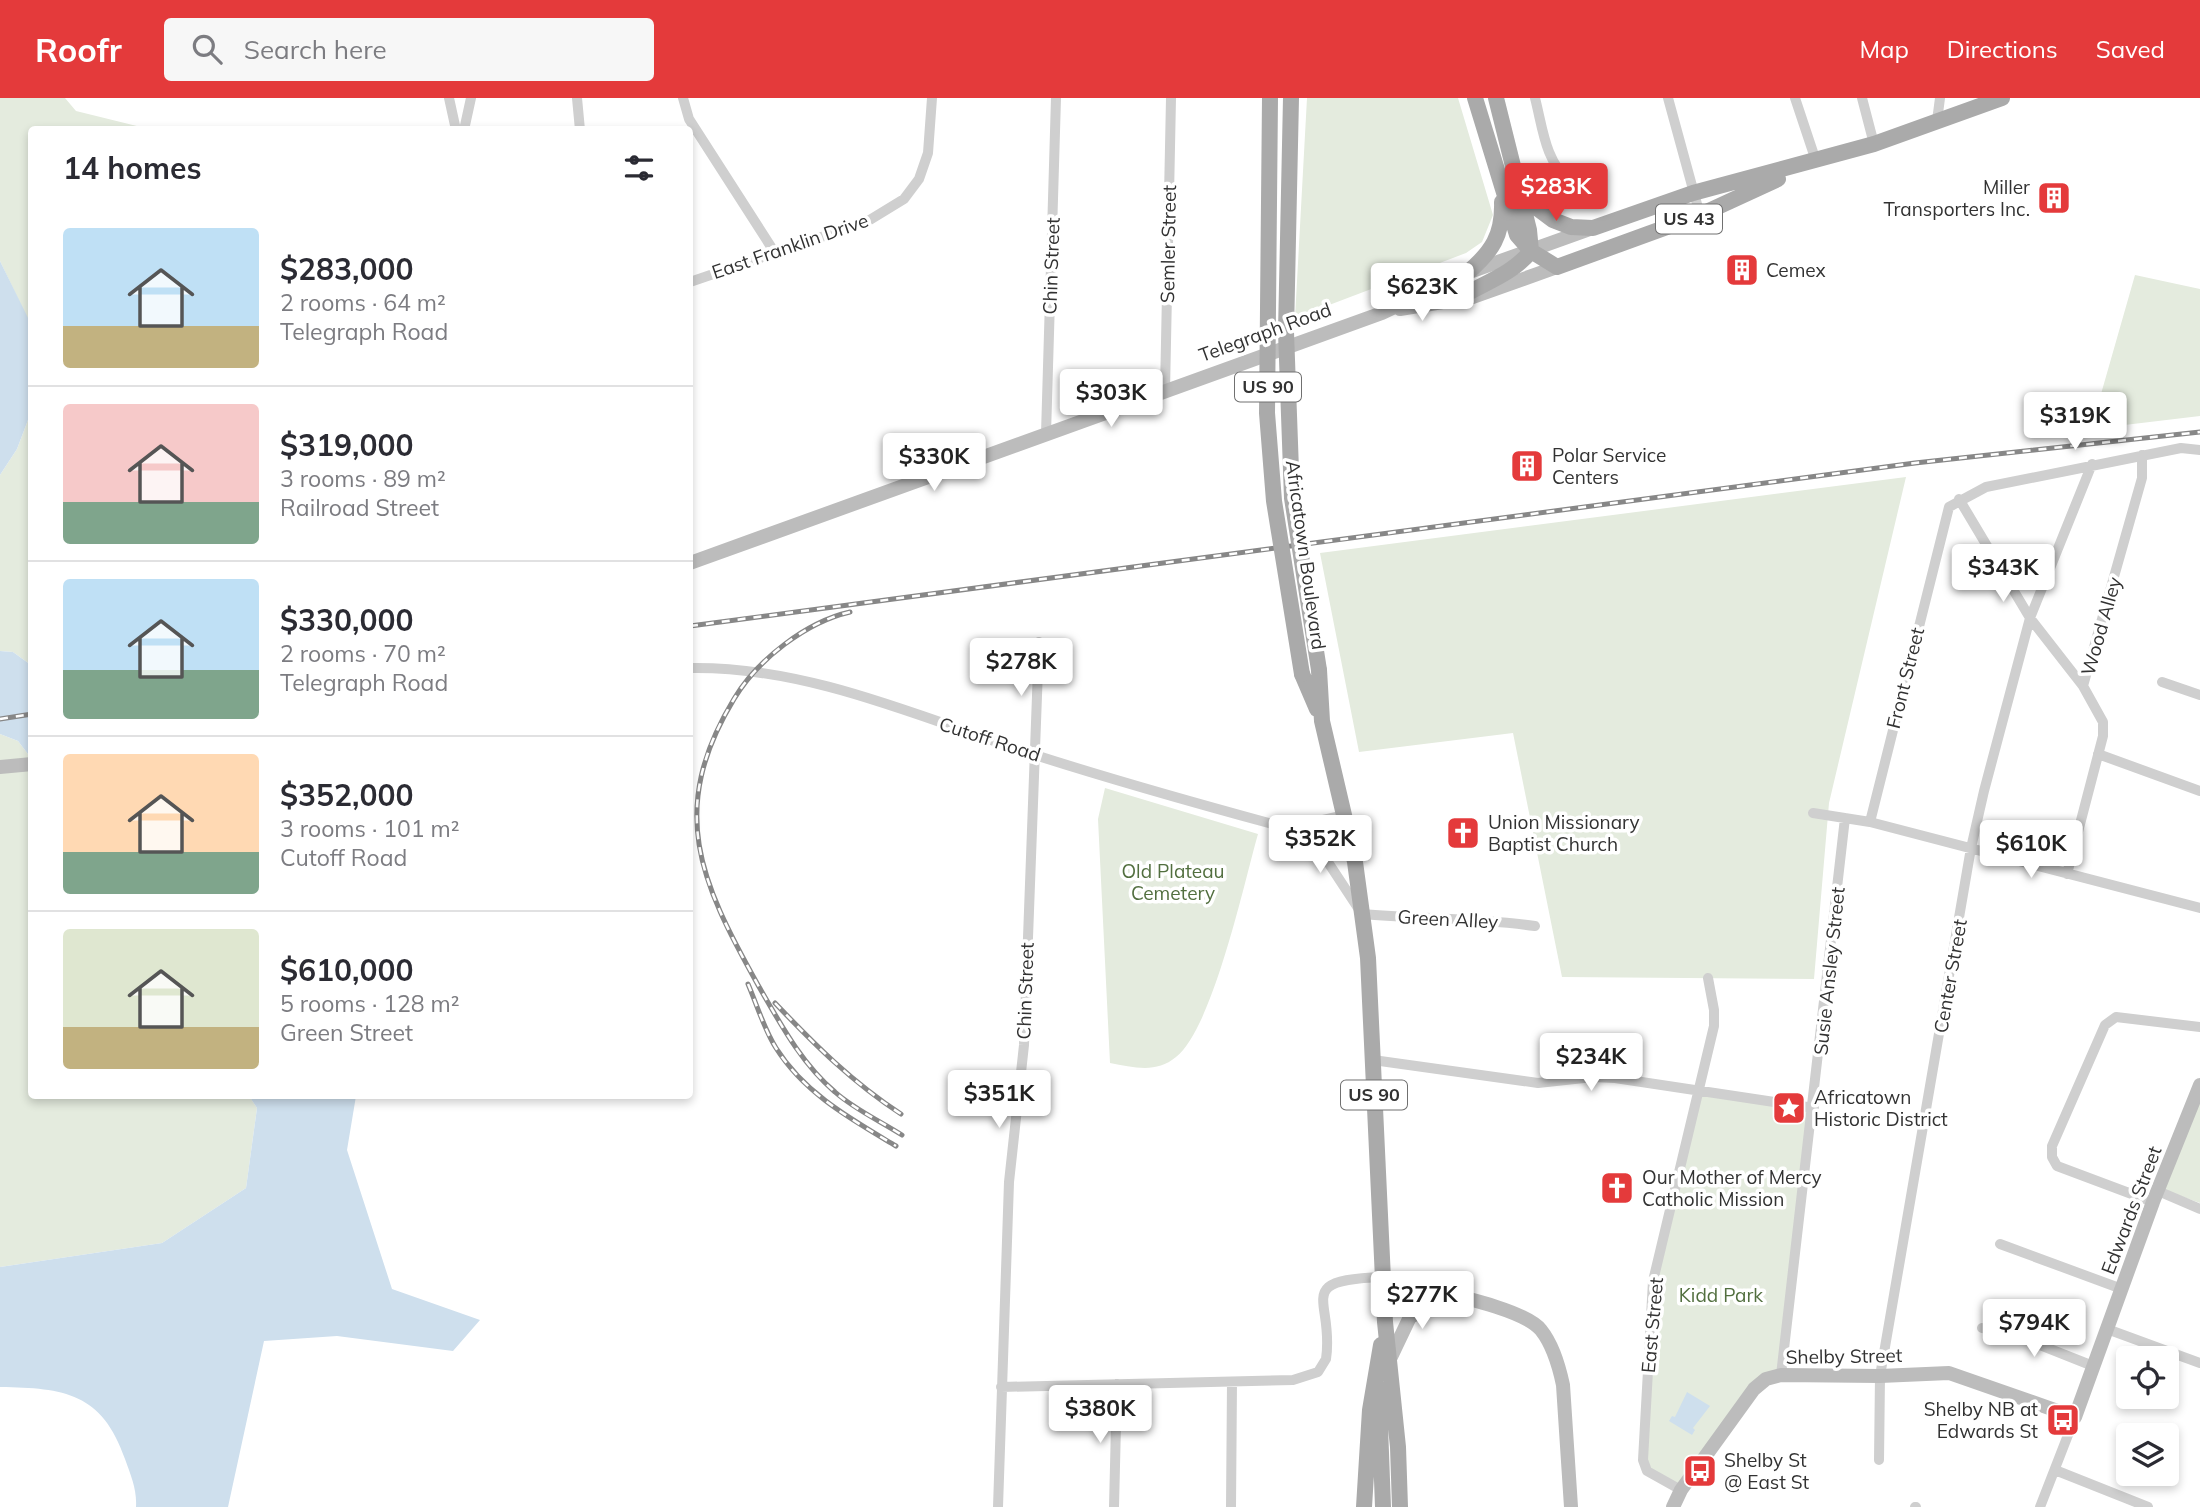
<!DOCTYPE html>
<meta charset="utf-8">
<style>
:root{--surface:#fff;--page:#f7f7f7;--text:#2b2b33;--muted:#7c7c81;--line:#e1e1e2;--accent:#e43a3b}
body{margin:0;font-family:Mulish,sans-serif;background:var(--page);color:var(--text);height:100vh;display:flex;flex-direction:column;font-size:26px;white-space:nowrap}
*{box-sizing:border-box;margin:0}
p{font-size:23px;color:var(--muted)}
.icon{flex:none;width:38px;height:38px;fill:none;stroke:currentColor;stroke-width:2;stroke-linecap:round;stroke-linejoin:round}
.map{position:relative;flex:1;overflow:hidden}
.panel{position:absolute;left:28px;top:28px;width:665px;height:973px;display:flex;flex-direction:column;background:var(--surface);border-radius:7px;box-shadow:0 4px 10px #0003}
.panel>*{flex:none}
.controls{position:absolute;left:2116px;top:1248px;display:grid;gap:14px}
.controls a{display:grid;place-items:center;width:63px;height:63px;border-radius:7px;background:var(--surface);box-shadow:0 4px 10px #0003;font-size:35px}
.price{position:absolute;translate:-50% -60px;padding:0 16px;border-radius:7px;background:#fff;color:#222;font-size:23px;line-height:46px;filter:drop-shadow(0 2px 4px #0008)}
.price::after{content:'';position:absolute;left:50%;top:42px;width:21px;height:16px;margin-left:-10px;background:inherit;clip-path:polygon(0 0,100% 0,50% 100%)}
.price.current{background:var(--accent);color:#fff}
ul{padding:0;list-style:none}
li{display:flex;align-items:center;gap:21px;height:175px;padding:0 35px}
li+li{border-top:2px solid var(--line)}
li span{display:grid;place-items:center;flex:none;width:196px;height:140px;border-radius:7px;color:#555}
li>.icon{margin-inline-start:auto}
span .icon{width:84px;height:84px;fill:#fffc;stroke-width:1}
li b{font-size:30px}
h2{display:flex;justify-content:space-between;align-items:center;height:84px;padding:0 35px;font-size:30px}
header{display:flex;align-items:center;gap:42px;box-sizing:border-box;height:98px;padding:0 35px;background:var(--accent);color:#fff}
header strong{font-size:33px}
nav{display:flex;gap:38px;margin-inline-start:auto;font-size:24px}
.search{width:490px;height:63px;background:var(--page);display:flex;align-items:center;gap:18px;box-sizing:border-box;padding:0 24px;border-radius:7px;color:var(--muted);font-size:26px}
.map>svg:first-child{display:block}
</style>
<header>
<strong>Roofr</strong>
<div class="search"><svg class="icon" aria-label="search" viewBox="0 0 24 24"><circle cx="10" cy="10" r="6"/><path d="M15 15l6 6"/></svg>Search here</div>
<nav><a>Map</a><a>Directions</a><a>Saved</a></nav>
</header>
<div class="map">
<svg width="2200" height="1409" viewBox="0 0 2200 1409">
<rect width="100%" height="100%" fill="#fff"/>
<path fill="#e4ebde" d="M0,0H65L76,13L149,31L32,32L31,228L0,163Z
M1307,0H1458L1493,117L1482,144L1466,155L1295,220Z
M2135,177L2200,191V318L2091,331Z
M31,314V567L13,554L0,553V377L17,351Z
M1906,379L1829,705L1814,881L1562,879L1513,635L1359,654L1320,455Z
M0,636L18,643L31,660L32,998H249L257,1010L246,1090L162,1145L0,1169Z
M1105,690L1258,736C1244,785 1213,930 1176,959C1156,976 1133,969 1110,965L1098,721Z
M1700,994L1814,1010L1781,1277L1766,1281L1681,1392L1647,1373L1653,1183Z
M2200,1004V1105L2164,1092Z"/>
<path fill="#cedfed" d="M0,163L32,228L31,314L17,351L0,377Z
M0,553L13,554L31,567V660L18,643L0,636Z
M249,998H356L347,1052L392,1191L480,1222L453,1253L337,1238L264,1243L228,1409H136C137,1391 131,1378 125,1361C102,1295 65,1290 0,1289V1169L162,1145L246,1090L257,1010Z
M1687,1294L1710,1308L1693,1330L1695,1332L1692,1337L1669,1323L1672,1318L1675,1319Z"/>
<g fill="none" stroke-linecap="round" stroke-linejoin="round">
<path stroke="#cfcfcf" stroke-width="10" d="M449,0L456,32
M577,0L580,32
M683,0L689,21L775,155
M1535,0C1543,31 1545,63 1570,84
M1668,0L1700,117
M1795,0L1816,63
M1862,0L1874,46
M1937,23L1940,0
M464,32L471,0
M690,184L868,123L904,101L919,81L928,55L932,0
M1165,293L1171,0
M1046,336L1056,0
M1959,401L2030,520L2083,588
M690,570C808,568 922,620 1032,656C1116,683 1202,707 1287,730L1318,749L1362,816C1420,821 1477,820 1535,828
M2162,584L2200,597
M2098,656L2200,693
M1813,715L1870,724L2200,810
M1870,724L1949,409L1986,389L2181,350L2200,352
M1287,730L1344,717
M2067,776L2103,638V624L2083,588L2142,380V357
M1373,962L1538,985L1593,979L1615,980L1814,1010
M2158,1093L2200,1111
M2153,1104L2057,1068L2052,1059V1048L2105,927L2116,919L2200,929
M2000,1146L2122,1191
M1982,1230L2022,1240L2093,1268
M2107,1231L2200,1265
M1781,1277L1845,720
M1001,1289L1293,1282L1318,1274L1326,1261C1335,1202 1291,1182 1383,1179
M1879,1362L1880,1278L1971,750L1984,693L2030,520L2092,366
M2055,1372L2148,1409
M1681,1392L1647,1373L1643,1362L1653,1183L1714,928V912L1708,880
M998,1409L1009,1084L1024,947L1039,544
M1114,1409L1117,1286
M1231,1409L1232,1284
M1915,1409H1916
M2040,1409L2075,1319"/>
<path stroke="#bcbcbc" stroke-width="14" d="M1400,211L1473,199L1557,169
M690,465L1382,215L1467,175L1590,131
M0,669L32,666
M1383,1179C1419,1191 1521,1207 1541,1232C1553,1247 1559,1268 1563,1287L1571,1409
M1389,1263L1410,1219L1454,1199
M1673,1409L1681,1392L1754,1291L1766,1281L1781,1277L1880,1278L1949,1275L2075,1319L2153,1104L2200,987"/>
<path stroke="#aaa" stroke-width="16" d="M1475,0L1517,137L1531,153L1557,169L1700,117L1778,81
M1519,87L1529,104L1553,122L1571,129L1593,130L1693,95L1874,46L2002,0
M1467,175C1492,154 1503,137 1502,104
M1456,202C1482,185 1511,178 1531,153L1529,132L1496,0
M1319,572L1322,623L1355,764L1368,860L1385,1224L1398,1349L1400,1409
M1302,576L1317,611
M1364,1409L1370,1312L1381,1247
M1383,1409L1380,1328L1385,1291"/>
<defs>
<path id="rail" d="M850,514C806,524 757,562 734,601C667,712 700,783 758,887C780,925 801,965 835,994C854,1011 880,1023 902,1037
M690,528L1915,365L2200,334
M0,621L32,616
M748,886C757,907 764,931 776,950C805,996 851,1021 896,1048
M775,905C815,947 852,984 901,1016"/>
</defs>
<use href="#rail" stroke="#878787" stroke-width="5"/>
<use href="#rail" stroke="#fff" stroke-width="2.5" stroke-dasharray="8" stroke-linecap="butt"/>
<path stroke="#aaa" stroke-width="16" d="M1270,0L1267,315L1274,403L1302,576
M1291,0L1286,234L1292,400L1319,572"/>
</g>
<defs>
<symbol id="building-square" viewBox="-11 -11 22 22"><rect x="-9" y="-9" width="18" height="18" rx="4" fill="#e43a3b" stroke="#fff"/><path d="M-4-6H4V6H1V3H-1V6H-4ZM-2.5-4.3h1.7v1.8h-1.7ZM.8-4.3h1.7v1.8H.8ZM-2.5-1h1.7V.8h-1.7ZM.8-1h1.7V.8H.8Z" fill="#fff"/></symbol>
<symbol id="church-square" viewBox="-11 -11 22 22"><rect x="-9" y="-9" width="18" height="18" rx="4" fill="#e43a3b" stroke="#fff"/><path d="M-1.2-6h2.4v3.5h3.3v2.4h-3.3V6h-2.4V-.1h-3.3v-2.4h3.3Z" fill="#fff"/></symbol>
<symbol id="sight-square" viewBox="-11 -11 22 22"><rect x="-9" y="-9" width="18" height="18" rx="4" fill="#e43a3b" stroke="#fff"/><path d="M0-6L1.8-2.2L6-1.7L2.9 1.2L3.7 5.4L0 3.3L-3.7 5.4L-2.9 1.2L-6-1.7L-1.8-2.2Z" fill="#fff"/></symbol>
<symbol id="bus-square" viewBox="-11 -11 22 22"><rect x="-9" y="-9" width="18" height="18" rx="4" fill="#e43a3b" stroke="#fff"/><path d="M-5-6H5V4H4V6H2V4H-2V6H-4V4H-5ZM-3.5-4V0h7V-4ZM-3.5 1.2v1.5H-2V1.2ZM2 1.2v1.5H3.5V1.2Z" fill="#fff"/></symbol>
</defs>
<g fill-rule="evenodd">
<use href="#building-square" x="2035" y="81" width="38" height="38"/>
<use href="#building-square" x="1723" y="153" width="38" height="38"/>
<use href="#building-square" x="1508" y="349" width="38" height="38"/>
<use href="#church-square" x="1444" y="716" width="38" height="38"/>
<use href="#sight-square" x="1770" y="991" width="38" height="38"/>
<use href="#church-square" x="1598" y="1071" width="38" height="38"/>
<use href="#bus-square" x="2044" y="1303" width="38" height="38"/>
<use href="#bus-square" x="1681" y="1354" width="38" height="38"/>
</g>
<g text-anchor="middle" stroke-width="7" stroke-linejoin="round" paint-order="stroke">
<g fill="#fff" stroke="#707070" stroke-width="2">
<rect x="1656" y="106.5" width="66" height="29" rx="5"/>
<rect x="1235" y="274.5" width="66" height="29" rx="5"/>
<rect x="1341" y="982.5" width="66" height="29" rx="5"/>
</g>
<g font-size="18" font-weight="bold" fill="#323232">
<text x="1689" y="127">US 43</text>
<text x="1268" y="295">US 90</text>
<text x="1374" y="1003">US 90</text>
</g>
<g font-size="19" fill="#323232" stroke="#fff" text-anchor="start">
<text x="2030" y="96" text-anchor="end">Miller<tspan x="2030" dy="22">Transporters Inc.</tspan></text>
<text x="1766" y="179">Cemex</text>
<text x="1552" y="364">Polar Service<tspan x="1552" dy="22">Centers</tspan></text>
<text x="1488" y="731">Union Missionary<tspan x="1488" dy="22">Baptist Church</tspan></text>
<text x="1814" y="1006">Africatown<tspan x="1814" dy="22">Historic District</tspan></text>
<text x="1642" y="1086">Our Mother of Mercy<tspan x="1642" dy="22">Catholic Mission</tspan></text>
<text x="2038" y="1318" text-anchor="end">Shelby NB at<tspan x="2038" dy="22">Edwards St</tspan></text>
<text x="1724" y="1369">Shelby St<tspan x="1724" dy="22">@ East St</tspan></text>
</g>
<g font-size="19" fill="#323232" stroke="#fff">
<text transform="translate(1168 146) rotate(-89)" y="7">Semler Street</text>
<text transform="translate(790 148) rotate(-19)" y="7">East Franklin Drive</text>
<text transform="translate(1051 168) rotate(-88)" y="7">Chin Street</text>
<text transform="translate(1265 234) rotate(-20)" y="7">Telegraph Road</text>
<text transform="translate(1306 457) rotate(82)" y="7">Africatown Boulevard</text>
<text transform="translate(2101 528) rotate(-74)" y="7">Wood Alley</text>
<text transform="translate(1905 580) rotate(-76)" y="7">Front Street</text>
<text transform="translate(990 641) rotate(18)" y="7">Cutoff Road</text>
<text transform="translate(1448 821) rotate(3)" y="7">Green Alley</text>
<text transform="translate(1829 873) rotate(-84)" y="7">Susie Ansley Street</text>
<text transform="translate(1950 878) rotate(-80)" y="7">Center Street</text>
<text transform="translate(1025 893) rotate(-88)" y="7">Chin Street</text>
<text transform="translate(2131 1112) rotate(-69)" y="7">Edwards Street</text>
<text transform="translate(1652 1227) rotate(-85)" y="7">East Street</text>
<text transform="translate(1844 1258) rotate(-1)" y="7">Shelby Street</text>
</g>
<g font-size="19" fill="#526f3f" stroke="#fff">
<text x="1173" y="780">Old Plateau<tspan x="1173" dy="22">Cemetery</tspan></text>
<text x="1721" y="1204">Kidd Park</text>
</g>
</g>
</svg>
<div class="controls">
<a><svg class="icon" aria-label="locate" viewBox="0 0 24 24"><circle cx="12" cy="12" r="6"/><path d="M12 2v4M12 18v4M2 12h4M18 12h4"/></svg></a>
<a><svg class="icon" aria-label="layers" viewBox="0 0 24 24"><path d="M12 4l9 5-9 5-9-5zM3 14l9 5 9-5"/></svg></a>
</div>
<b class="price current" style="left:1556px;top:125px">$283K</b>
<b class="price" style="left:1422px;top:225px">$623K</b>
<b class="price" style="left:1111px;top:331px">$303K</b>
<b class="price" style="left:2075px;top:354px">$319K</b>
<b class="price" style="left:934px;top:395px">$330K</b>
<b class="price" style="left:2003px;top:506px">$343K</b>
<b class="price" style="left:1021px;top:600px">$278K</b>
<b class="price" style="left:1320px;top:777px">$352K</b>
<b class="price" style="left:2031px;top:782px">$610K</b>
<b class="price" style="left:1591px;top:995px">$234K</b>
<b class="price" style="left:999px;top:1032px">$351K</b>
<b class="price" style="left:1422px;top:1233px">$277K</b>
<b class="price" style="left:2034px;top:1261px">$794K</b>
<b class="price" style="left:1100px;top:1347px">$380K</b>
<section class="panel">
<h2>14 homes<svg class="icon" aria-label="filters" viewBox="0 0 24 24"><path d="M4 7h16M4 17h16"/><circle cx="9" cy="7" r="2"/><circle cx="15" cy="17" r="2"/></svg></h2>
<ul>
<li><span style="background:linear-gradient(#bfe0f5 70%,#c2b280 0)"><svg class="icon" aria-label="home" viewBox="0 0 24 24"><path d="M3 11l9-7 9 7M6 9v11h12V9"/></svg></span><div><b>$283,000</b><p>2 rooms · 64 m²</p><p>Telegraph Road</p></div></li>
<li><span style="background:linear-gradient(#f6c9c9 70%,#7fa58c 0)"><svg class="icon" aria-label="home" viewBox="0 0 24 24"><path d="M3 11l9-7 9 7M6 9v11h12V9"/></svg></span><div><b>$319,000</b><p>3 rooms · 89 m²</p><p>Railroad Street</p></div></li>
<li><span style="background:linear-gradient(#bfe0f5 65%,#7fa58c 0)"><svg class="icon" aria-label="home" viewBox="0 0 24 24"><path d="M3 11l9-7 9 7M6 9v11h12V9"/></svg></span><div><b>$330,000</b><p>2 rooms · 70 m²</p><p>Telegraph Road</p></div></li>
<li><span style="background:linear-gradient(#ffd9b3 70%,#7fa58c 0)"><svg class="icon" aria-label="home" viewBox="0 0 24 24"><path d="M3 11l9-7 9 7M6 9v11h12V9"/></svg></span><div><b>$352,000</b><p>3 rooms · 101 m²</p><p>Cutoff Road</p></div></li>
<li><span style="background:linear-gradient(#dfe7d0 70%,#c2b280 0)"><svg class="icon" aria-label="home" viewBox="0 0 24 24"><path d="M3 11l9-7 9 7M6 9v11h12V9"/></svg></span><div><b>$610,000</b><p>5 rooms · 128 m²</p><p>Green Street</p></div></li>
</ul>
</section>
</div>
